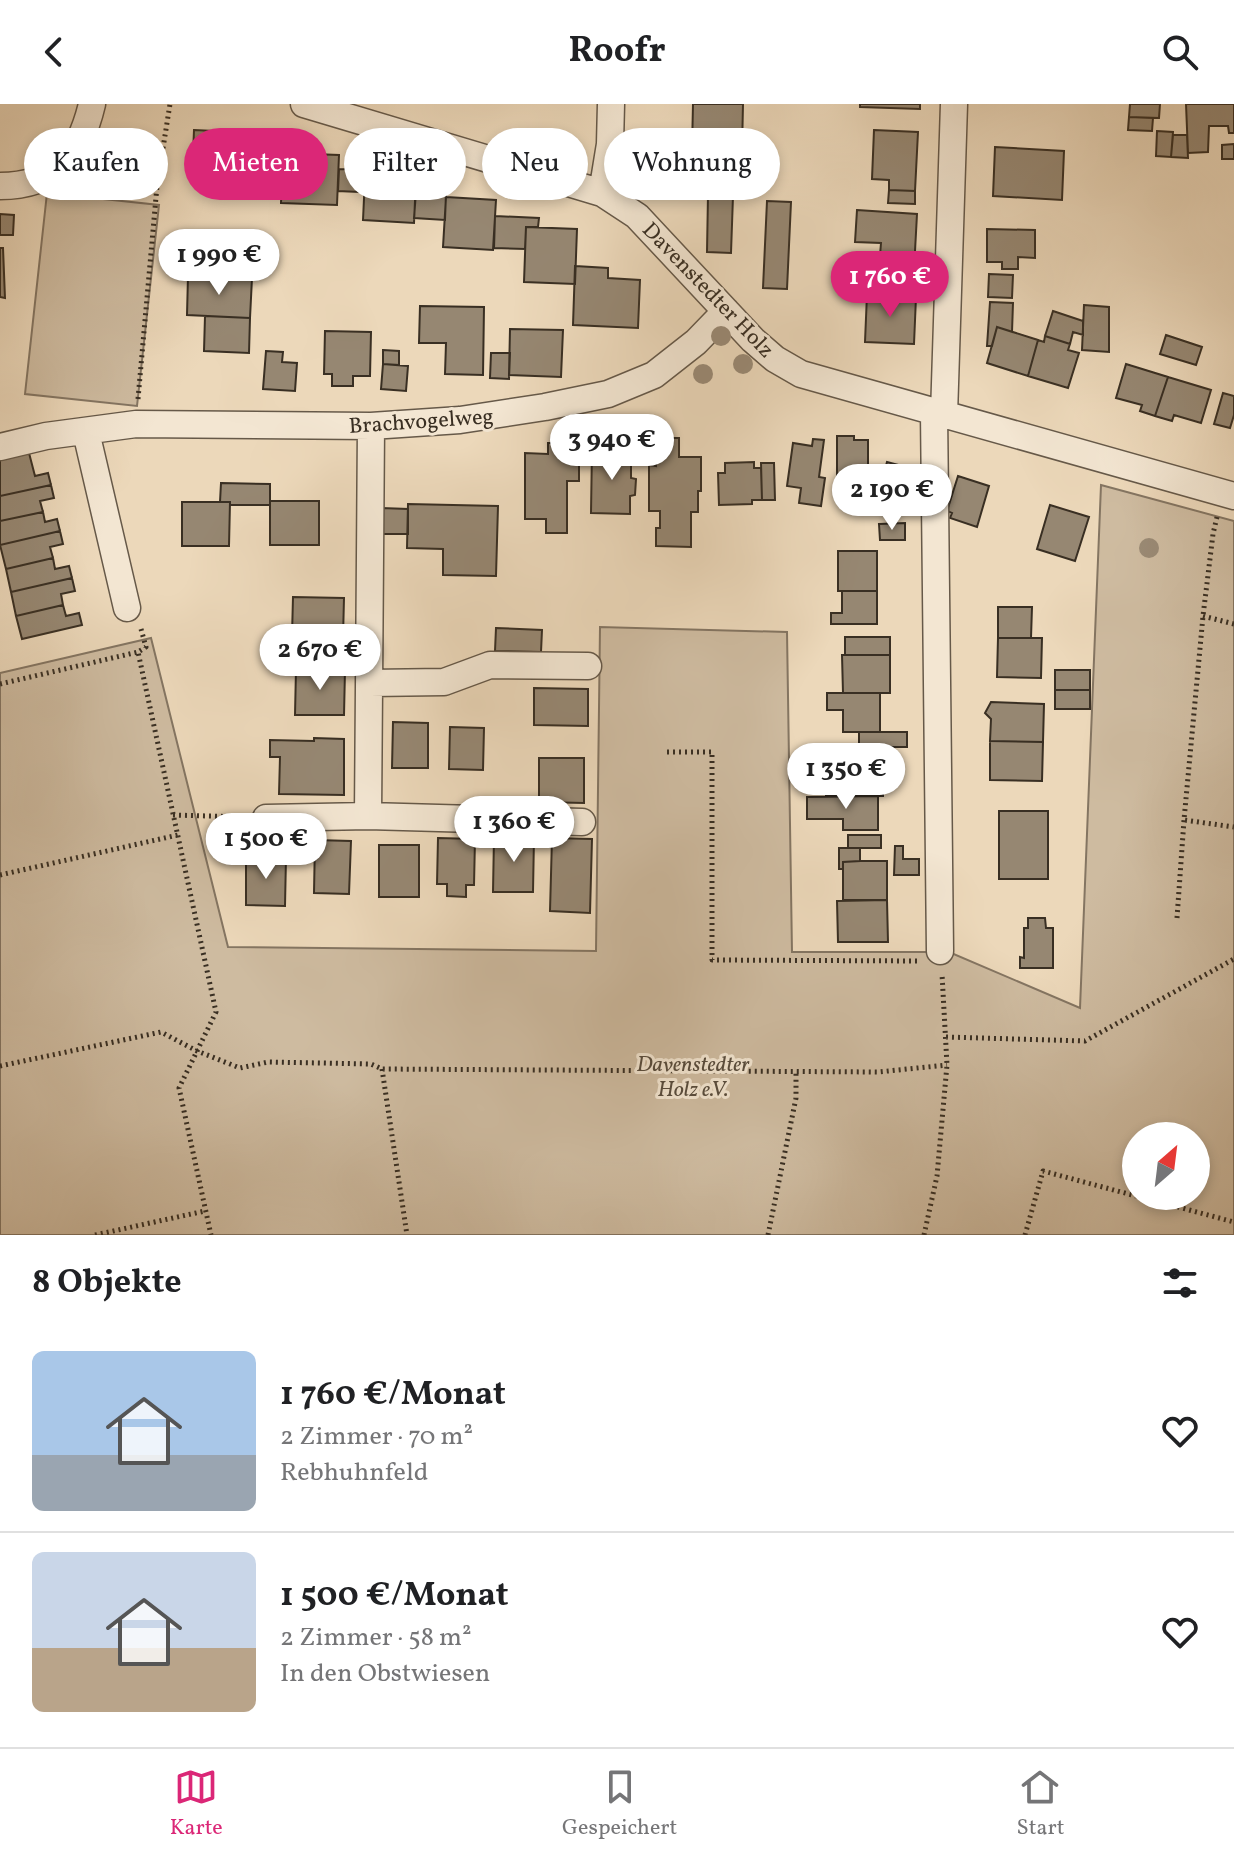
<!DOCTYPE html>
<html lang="de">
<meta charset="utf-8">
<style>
:root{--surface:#fff;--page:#f2f2f2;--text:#202124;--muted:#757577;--line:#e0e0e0;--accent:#db2777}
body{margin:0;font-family:Vollkorn,serif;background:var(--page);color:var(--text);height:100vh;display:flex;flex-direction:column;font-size:30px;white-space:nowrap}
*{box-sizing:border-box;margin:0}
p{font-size:26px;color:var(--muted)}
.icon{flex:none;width:44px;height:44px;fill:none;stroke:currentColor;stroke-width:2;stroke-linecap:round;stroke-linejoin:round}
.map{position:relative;height:1131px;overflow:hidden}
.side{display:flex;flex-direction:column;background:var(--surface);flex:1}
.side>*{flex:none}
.hud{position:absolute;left:24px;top:24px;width:800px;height:72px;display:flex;gap:16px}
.needle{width:52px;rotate:28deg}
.controls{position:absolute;left:1122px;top:1018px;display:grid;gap:16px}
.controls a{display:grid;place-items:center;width:88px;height:88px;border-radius:50%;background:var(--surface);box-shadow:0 4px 12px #0003;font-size:40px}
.price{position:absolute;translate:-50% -68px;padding:0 18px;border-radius:28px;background:#fff;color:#222;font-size:26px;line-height:52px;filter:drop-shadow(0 2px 4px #0008)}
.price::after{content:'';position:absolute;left:50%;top:48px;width:24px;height:18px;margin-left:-12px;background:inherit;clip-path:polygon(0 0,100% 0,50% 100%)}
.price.selected{background:var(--accent);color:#fff}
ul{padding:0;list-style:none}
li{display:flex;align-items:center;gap:24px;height:200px;padding:0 32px}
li+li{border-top:2px solid var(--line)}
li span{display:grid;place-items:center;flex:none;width:224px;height:160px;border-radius:12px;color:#555}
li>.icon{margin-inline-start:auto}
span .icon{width:96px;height:96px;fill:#fffc;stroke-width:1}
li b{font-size:34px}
h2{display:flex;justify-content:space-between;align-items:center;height:96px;padding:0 32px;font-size:34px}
.pill{padding:0 28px;border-radius:36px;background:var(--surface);box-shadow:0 4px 12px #0003;font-size:28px;line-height:72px}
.pill.selected{background:var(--accent);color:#fff}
header{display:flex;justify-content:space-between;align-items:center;height:104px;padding:0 32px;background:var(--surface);font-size:36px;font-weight:700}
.tab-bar{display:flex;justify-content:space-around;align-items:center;height:112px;border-top:2px solid var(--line);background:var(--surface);font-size:22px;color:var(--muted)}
.tab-bar a{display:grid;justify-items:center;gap:4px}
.tab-bar .selected{color:var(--accent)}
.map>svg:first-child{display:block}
</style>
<header><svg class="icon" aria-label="back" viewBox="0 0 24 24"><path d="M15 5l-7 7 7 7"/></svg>Roofr<svg class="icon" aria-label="search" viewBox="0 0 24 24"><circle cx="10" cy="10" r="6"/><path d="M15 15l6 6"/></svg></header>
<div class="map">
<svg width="1234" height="1131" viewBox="0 0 1234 1131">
<rect width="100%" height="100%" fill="#ecd8ba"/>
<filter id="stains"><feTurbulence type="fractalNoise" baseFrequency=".0025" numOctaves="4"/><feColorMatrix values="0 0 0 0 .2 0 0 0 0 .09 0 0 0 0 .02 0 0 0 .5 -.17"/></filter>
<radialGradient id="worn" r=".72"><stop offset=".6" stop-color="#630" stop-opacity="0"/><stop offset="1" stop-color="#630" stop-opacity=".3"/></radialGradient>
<path fill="#cebba0" stroke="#847562" stroke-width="2" fill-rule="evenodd" d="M47,89L159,101L137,302L25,290Z
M1101,381L1234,417V1131H0V569L151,534L228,843L596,847L600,523L787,528L792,848H949L1080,904ZM1136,1032H1196V1092H1136Z"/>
<path fill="#968772" stroke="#392f23" stroke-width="2" d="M693,0H743L741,92L691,90Z
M860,0H920V5L860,3Z
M1130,0H1160L1159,14L1129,13Z
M1186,0H1234V29H1229L1228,22H1209L1208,48L1188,49Z
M1129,13L1153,14L1152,27L1128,26Z
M194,26L256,29L254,78L192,76Z
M874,26L918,28L915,87L889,86V76L872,75Z
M1157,27L1173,28L1171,53L1156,52Z
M1173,31H1187L1188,54L1171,53Z
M1234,40V55H1222V41Z
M256,41L295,43V50L283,49L282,75L255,74Z
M995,43L1064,47L1062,96L993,92Z
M283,49L339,51L337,101L281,99Z
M339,65L360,66L359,88L338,87Z
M365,73L416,75L414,119L363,116Z
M889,86L915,87V100L888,99Z
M416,88L446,89L445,116L414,114Z
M708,91L733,92L731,149L707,148Z
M446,93L496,96L493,146L443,143Z
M767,97L791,98L787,185L763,184Z
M857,106L917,110L914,166L879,164L881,139L855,138Z
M0,110L14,111L13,131H0Z
M495,112L539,114L538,123H526L525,145L494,144Z
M526,123L577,125L575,180L524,178Z
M987,125L1035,126V154L1018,153V165H1002V158H987Z
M0,144H3L5,194L0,193Z
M575,162L608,164V174L640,176L638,224L573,221Z
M891,165L914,166L913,176L891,175Z
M989,170L1013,171L1012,194L988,193Z
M188,172L252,174L250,214L187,211Z
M891,175L913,176L912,188L890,187Z
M867,190L916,193L914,240L865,238Z
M990,198L1013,199L1012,228L997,223L992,242H987Z
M1084,201L1109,203V248L1082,246Z
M420,202L484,203L483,271L445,270L446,239H419Z
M1053,207L1083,217V231L1073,228L1070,240L1045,232Z
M205,212L250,214L249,249L204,247Z
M997,223L1038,236L1028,272L987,259Z
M510,225L563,226L561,273L509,271Z
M325,227L371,228L370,272H353V282H332V270H324Z
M1166,231L1202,243L1196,261L1160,250Z
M1045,232L1070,240L1068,246L1079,249L1068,284L1028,272L1038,236L1044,238Z
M383,246L399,247V261L383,260Z
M266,247L283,248L282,258L297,259L295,287L263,285Z
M491,249H510L509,275L490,274Z
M383,260L408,262L406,287L381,285Z
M1126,260L1168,273L1155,312L1140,307L1142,301L1116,294Z
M1168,273L1211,286L1201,319L1174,311L1172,317L1155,312Z
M1223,289L1234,292V311L1230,324L1214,320Z
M837,332H854V336H868V395H848V390H837Z
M656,334H679V353H701V387H698V408H691V443L656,442V424H660V407H649V361L656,362Z
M813,335L824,336L819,373L825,374L821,402L799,399L801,384L787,382L793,339L812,342Z
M548,339H579V377H567V429H546V415H525V349L548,350Z
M592,345L631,346V374L636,375L635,391L630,392V410L591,409Z
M29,349L35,372L48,369L51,381L0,392V355Z
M754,358V364H761L762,396H752V400L719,401L718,369H725V359Z
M887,358L921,367L911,404L877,394Z
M761,359H774L775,396H762Z
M958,372L989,382L977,423L950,414L952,409L947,407Z
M221,379L270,380V401H230V398H220Z
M51,381L54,394L40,397L43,408L0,417V392Z
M270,397H319V441H270Z
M182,398H230L229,442H182Z
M408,400L498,402L496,472L443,471V445L407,444Z
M1050,401L1089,413L1075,457L1037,445Z
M381,404L408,405V430H380Z
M43,408L45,418L57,415L60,427L0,441V417Z
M905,419V436H880L879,420Z
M60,427L63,440L50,443L53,454L6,465L0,441Z
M838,447H877V487H838Z
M53,454L55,465L69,462L72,474L11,488L6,465Z
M72,474L75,487L61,490L63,501L16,512L11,488Z
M842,487H877V520H831V509H842Z
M293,493L344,494L343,534L292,532Z
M63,501L66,512L79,509L82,521L22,535L16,512Z
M998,503H1032L1031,534H998Z
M496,524L542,526L541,548L495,547Z
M845,533H890V551H845Z
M998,534H1042L1041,574L997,573Z
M842,551H890V589H843Z
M296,565L345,566L344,611H295Z
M1055,566H1090V586H1055Z
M534,584L588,585V622L534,621Z
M1055,586H1090V605H1055Z
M827,589H880V628H843V606H827Z
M991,598L1044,600L1043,638L990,637L991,615L985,609Z
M393,618L428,619V664H392Z
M450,623L484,624L483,666L449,665Z
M859,628H907V643H859Z
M314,634L344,635V691L279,690L280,653H270V636L314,637Z
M990,637L1043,638L1042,677L990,676Z
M840,642H857V652H840Z
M825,652H882V665H888V679H883V692H826Z
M539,654H584V699L539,698Z
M878,692V726H843V715H807V693Z
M999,707H1048V775H999Z
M848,731H881V744H848Z
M494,733H534L533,788H493Z
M438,734L475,735L474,781H466V793L447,792V780H437Z
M552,734L592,735L590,809L550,807Z
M315,736L351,737L349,790L314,789Z
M379,741H419V793H379Z
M895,742H903V755H919V771H894Z
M839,744H860V757L843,758V765H839Z
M246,752L286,753L285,802L246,801Z
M860,757H887V796H843V758Z
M887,796L888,838H838L837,797Z
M1028,814H1045L1046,824H1053V864H1020V853L1024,854V824H1028Z"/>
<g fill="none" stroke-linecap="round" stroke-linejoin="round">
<defs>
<path id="minor" d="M304,0L602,89L637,112L753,236L775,255L801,270L1234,392
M0,82C56,82 80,51 92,0
M602,89L610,40L611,0
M934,308L940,847
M944,311L954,0
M86,328L127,504
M0,343L46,332L136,320L371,322L460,316L545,303L608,290L654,271L696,238L726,207
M370,579L444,578L490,561L588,562
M368,712L371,322
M266,714L368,712L582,718"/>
</defs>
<use href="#minor" stroke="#665949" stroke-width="29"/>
<path stroke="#392f23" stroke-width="5" stroke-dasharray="2 4" stroke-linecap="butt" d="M85,74L157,82
M138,295L157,82L170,0
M1217,413L1213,430L1203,512L1184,716L1234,723
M1203,512L1234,520
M141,525L146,543L138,548L216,908L179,984L211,1131
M0,580L138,548
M667,648H712V856L920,857
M173,711L244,713
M0,771L178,731
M1177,814L1184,716
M946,933L1085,937L1234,855
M0,962L161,928L197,947L240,964L268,958L371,960L382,965L878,968L947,961
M382,965L407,1131
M1137,1092L1234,1118
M95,1131L205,1107
M768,1131L796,994V967
M924,1131L937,1072L947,961L942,870
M1025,1131L1043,1067L1136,1092"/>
<use href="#minor" stroke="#f3e6d2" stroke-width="26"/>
</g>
<g fill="#9a8a75">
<circle cx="721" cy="232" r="10"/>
<circle cx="743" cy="260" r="10"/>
<circle cx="703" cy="270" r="10"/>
<circle cx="1149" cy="444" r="10"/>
</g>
<g text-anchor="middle" stroke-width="6" stroke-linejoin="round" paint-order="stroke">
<g font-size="22" fill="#392f23" stroke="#f3e6d2">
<text transform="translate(709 185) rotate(46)" y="8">Davenstedter Holz</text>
<text transform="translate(421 316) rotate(-4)" y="8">Brachvogelweg</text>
</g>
<g font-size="22" font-style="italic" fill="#574b3c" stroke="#f3e6d2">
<text x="693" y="967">Davenstedter<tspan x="693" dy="25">Holz e.V.</tspan></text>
</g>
</g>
<rect width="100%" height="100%" filter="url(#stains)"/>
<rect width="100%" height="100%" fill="url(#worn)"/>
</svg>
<div class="controls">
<a><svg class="needle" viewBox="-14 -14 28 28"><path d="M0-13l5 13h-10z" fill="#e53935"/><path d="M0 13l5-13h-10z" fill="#757577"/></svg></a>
</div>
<b class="price" style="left:219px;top:193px">1 990 €</b>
<b class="price selected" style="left:890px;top:215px">1 760 €</b>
<b class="price" style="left:612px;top:378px">3 940 €</b>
<b class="price" style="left:892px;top:428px">2 190 €</b>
<b class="price" style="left:320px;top:588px">2 670 €</b>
<b class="price" style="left:846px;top:707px">1 350 €</b>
<b class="price" style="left:514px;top:760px">1 360 €</b>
<b class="price" style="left:266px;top:777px">1 500 €</b>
<div class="hud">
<a class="pill">Kaufen</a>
<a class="pill selected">Mieten</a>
<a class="pill">Filter</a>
<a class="pill">Neu</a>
<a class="pill">Wohnung</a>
</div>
</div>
<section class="side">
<h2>8 Objekte<svg class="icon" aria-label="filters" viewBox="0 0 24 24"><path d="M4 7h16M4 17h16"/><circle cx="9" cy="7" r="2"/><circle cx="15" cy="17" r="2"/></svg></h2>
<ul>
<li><span style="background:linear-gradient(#a9c7e8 65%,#9aa5b1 0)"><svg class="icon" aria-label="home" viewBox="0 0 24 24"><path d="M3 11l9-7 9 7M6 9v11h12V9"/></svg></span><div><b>1 760 €/Monat</b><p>2 Zimmer · 70 m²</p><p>Rebhuhnfeld</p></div><svg class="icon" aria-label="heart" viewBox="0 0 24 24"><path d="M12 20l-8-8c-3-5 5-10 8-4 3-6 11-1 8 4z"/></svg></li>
<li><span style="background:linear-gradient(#c9d6e8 60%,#b9a48a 0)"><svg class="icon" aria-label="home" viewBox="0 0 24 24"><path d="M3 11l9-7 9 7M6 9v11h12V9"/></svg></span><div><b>1 500 €/Monat</b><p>2 Zimmer · 58 m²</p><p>In den Obstwiesen</p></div><svg class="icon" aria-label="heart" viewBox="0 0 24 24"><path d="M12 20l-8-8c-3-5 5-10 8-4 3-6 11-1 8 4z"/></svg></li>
</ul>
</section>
<nav class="tab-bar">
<a class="selected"><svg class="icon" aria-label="map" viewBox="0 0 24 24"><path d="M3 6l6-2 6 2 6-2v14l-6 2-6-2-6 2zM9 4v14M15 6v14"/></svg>Karte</a>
<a><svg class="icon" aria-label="saved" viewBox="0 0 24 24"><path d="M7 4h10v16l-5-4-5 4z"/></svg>Gespeichert</a>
<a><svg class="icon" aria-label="home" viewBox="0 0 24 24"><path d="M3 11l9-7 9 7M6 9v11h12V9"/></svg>Start</a>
</nav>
